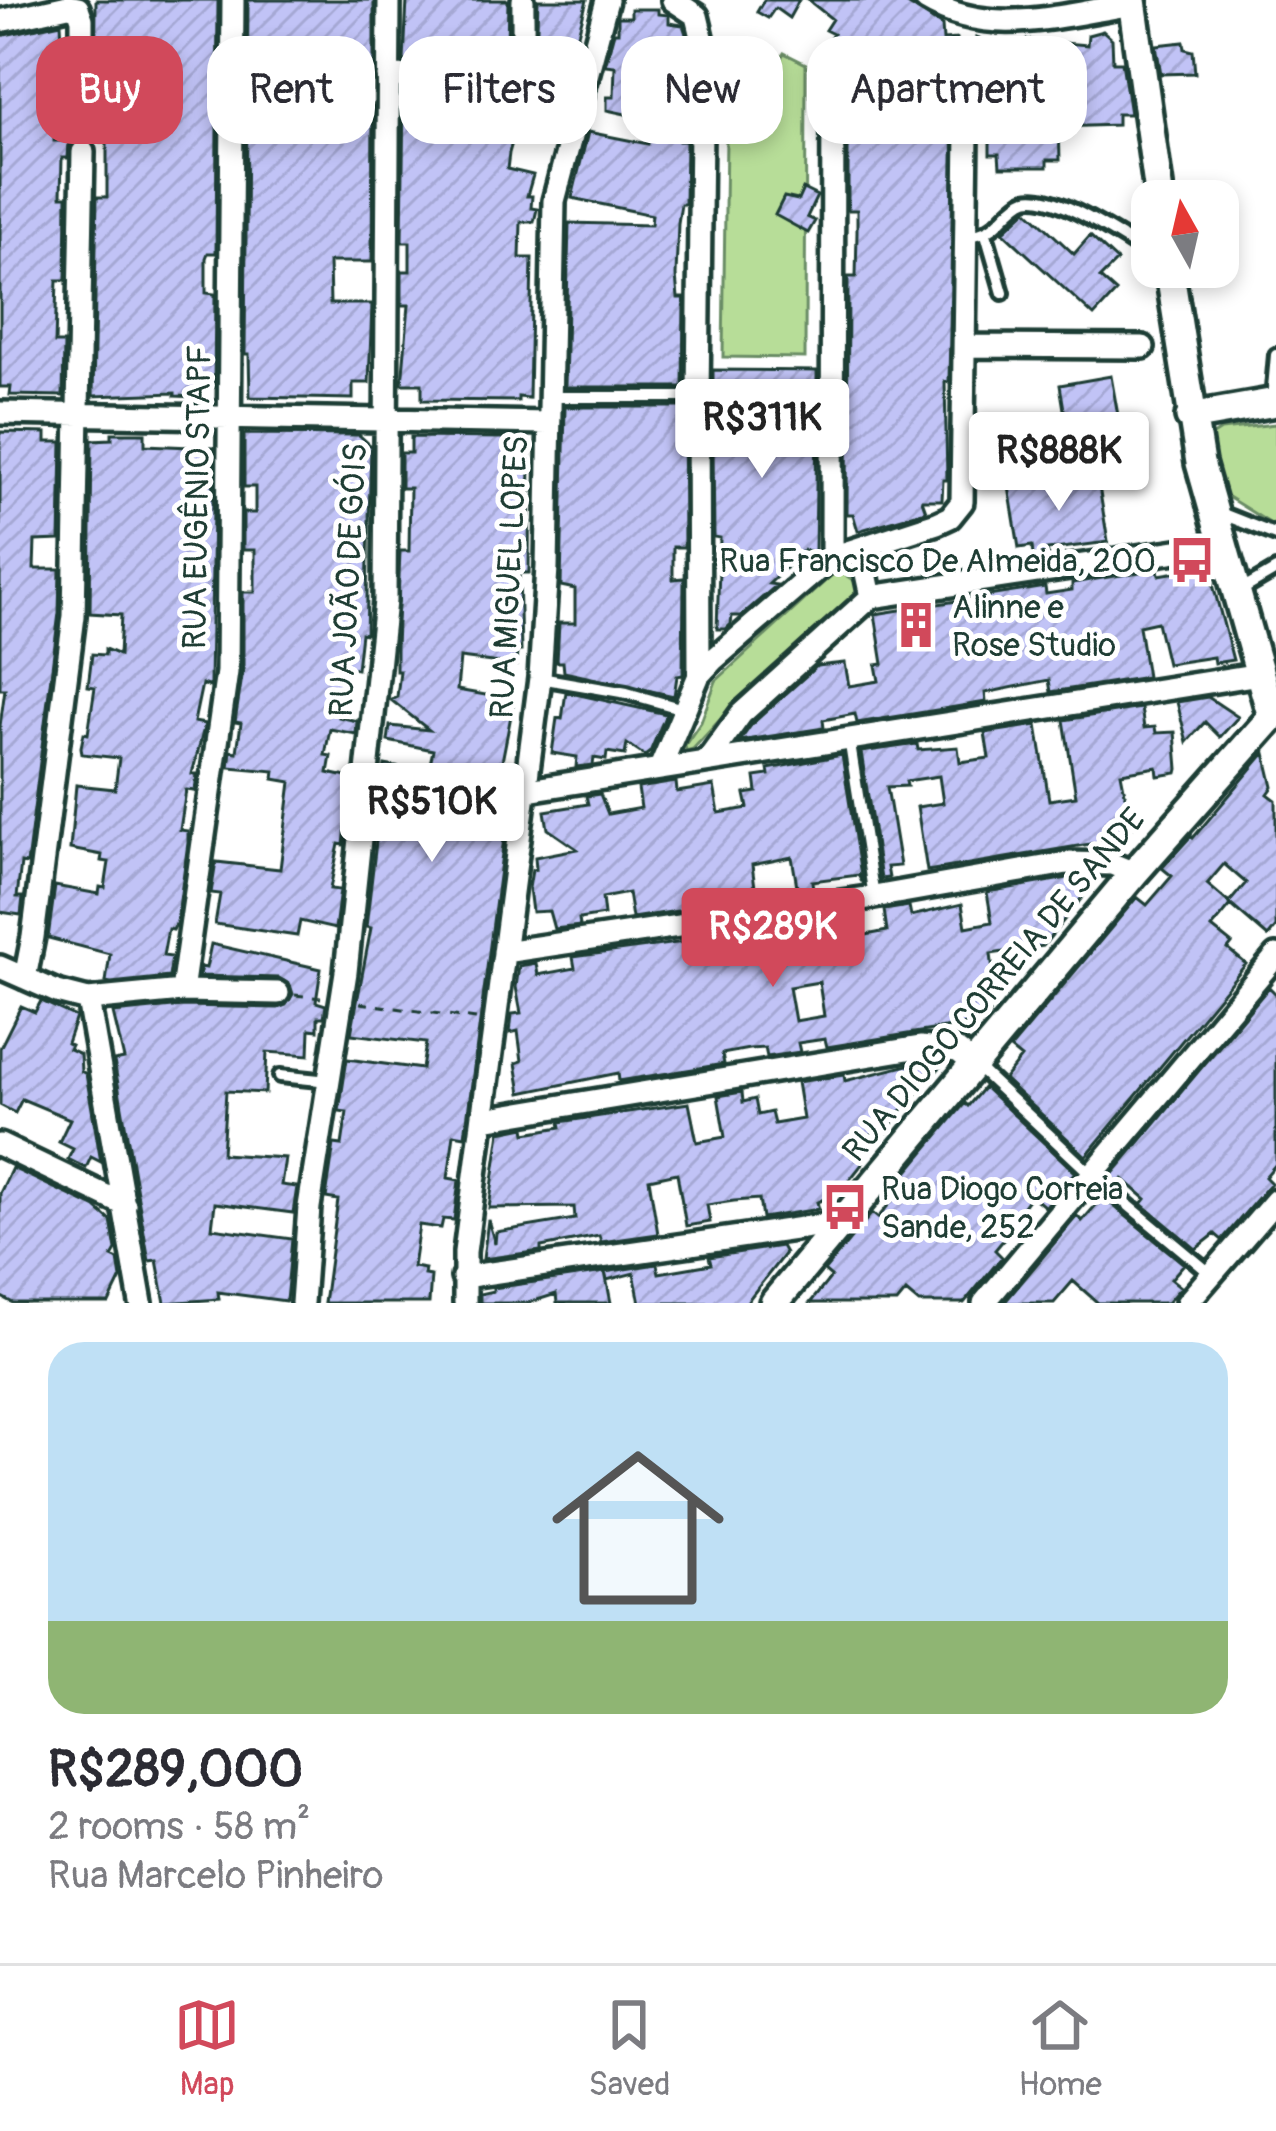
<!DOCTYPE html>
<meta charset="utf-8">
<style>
:root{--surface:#fff;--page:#f7f7f7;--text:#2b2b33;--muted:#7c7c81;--line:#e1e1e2;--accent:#d1495b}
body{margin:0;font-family:Pangolin,sans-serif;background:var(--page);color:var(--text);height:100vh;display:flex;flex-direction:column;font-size:45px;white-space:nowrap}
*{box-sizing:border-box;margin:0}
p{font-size:39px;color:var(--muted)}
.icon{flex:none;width:66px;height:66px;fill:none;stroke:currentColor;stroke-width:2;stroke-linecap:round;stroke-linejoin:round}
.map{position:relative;height:1303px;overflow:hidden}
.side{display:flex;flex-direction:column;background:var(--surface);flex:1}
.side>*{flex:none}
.banner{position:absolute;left:36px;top:36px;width:1206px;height:108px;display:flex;gap:24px}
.needle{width:78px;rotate:352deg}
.tools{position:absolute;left:1131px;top:180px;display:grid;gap:24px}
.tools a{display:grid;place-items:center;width:108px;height:108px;border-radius:24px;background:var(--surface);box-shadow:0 6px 18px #0003;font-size:60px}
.price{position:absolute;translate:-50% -102px;padding:0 27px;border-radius:12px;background:#fff;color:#222;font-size:39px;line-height:78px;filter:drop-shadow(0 3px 6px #0008)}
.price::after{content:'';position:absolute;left:50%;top:72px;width:36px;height:27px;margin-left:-18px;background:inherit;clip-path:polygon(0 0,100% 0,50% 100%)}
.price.active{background:var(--accent);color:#fff}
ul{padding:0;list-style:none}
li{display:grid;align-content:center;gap:24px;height:636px;padding:0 48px}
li+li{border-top:3px solid var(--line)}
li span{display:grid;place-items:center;height:372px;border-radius:36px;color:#555}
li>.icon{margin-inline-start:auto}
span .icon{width:216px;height:216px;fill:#fffc;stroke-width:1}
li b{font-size:51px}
.chip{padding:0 42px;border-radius:36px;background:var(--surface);box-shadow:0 6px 18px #0003;font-size:42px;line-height:108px}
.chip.active{background:var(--accent);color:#fff}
.dock{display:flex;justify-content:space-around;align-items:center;height:168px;border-top:3px solid var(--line);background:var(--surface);font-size:33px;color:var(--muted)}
.dock a{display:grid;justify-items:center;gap:6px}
.dock .active{color:var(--accent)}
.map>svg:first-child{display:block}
</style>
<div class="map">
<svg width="1276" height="1303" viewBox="0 0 1276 1303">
<defs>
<pattern id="building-hatch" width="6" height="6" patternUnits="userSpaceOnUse" patternTransform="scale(3)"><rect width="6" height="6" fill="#c1c3f6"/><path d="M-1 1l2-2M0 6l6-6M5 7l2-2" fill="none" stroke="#a5a8d4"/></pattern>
</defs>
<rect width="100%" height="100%" fill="#fff"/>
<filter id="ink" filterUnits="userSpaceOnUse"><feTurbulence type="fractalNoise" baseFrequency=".00833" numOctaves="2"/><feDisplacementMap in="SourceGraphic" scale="24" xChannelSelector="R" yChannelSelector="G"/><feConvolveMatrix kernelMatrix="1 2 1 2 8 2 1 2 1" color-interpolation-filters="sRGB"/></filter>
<g filter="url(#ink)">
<path fill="#b7dd98" stroke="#6b8d66" stroke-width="3" d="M751,47L779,61L784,53L806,64L805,358L723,357L727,63V57L737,70Z
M1276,424V527L1218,491L1204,463L1210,437L1221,430Z
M842,573L856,582L858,590L739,699L693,749L686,751L685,745L701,722L716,681L832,575Z"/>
<path fill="url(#building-hatch)" stroke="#1f3d34" stroke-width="3" fill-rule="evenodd" d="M96,0H218L216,253H208L206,258V293L215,294L214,387H196V397L175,396V393L93,396L97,197H107V142H99V131H95Z
M248,0H374V73L364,74V106H373L372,262H329L330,304H372L369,383H353V399L250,397L249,354H245Z
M407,0H508L507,44H496L495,62L404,61Z
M538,0H587L571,60L536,54Z
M764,0H799L789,18L775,8L768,18L757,12Z
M808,0H901L942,26L943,40L957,39V59L916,123L954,125L949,382H945L947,480H943L942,500H922L926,511L858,531L853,514H847L848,277H856L857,232V210H848V65L844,50L829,40L833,34L825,30L832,19ZM891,60L918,76L903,98L877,84Z
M631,9H658V14L669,15V23L683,25L686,34V84H680L678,122L679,141H686L685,204H681L678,223L676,276L678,298H684L683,387H565L569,223L651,225L652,215L572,198L588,132L648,144L653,120L607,110V97H614L615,66L605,65L614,32H618V17H631Z
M61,23L65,90L54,89V141H69L68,158H62L61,196H67L66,280H57L55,343H64L63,396L10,395L11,387H0V36Z
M1103,31L1112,39L1113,62H1122L1130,114H1117V125L1059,127L1060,160H1047V167H1000L999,154H990V140H1030L1027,40L1087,45L1088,35Z
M976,38L995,44L992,76H1000L1001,130L983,131Z
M1184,42L1185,49L1193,51L1195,73L1161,74L1156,45Z
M528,80L564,86L561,100L547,97L543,129L517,125L509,153L507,169L533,175L527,196H532L531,208L537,209L534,222H521L520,258H532L529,398L518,397V401L422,400V384H402L409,305H402V271H410V242H402L404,95L432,96V91L490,94L489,141L520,87L527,88Z
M803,189L817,196L807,217L815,221L808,233L775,215L784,197L798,200Z
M1027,210L1074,254L1090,236L1117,261L1100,278L1116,292L1094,316L1003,232Z
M713,370L817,371V392H811V421H817L815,552L804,550L769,584L777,585L741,616H732L731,624L726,629H717L720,538L714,537L713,445H719L718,412H713Z
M1111,376L1122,438L1070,446L1060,385Z
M565,407H683L684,547H673V579L684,578L683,675L677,676L674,696L564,672L563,662H557L559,623H575V589L561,586Z
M0,432L46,433V442H62L60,540L35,541L34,569H60L59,613L27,864L21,863L17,897H23L21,915L0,912V726L5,689H0Z
M112,433H145V445L214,448L210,683V687L202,684L194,722L205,724L192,774H197L195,791L186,790L180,830L188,831V843L177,922L173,930L168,929L163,956L172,957L169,977L111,983L106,982L110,954L48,938L55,886L99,894L100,887L105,888L109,862L101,861L102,855L70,849L76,785L115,789L119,758L82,754L81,747L84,733L88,734L95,687L88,686L92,654L105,655V649L119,655L121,615L90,613L92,440L112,439Z
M244,434L359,435L371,446L366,634L361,633L357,669L348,667L339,717L357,721L356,734L330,729L325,755L331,756L328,773L351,778L344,845L339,844L330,889L340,890L335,929L300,921L297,936L215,924L220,894L211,893L216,862L280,869L291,782L274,779L275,771L229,767L231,751L237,752L241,723L235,722L243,670V592H255V550H243V513H255V487H244Z
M411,437L505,438V448L530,447L529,573H519L521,651H517L516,665L460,658L457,690L514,700L498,782L511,785L465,1136L454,1134L448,1178L459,1180L454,1220L443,1219L441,1228L419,1225L413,1267L425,1269L424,1275L431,1276L429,1303H324L338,1200L326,1198L334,1144L342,1145L347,1112L339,1111L347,1059L422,1069L426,1043L351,1034L371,928L366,927L385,765L428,773L433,750L388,741L390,726L429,730L391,700L397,697L400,671H396V647L400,551H409L410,488H401V453H411ZM469,802L493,808L489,835L462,829Z
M1097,474L1108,542L1047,550L1048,554L1033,556L1032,546L1019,548L1009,487Z
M1207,562L1233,660L1214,663L1213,657L1167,664L1157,622L1139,626L1147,677L1051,692L1049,680L985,693L986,702L857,723L855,714L823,720L824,728L740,741L752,724L817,666L845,663L849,686L879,681L876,665L883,664L875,614L1045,587L1046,594L1072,590V583L1158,569L1159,575L1196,569L1195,563Z
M566,692L666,714L650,752L645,756L627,744L625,755L607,752L606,760L594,758L593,765L576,767L577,757L552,753L557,718L562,719Z
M1208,697L1238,717L1220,737L1205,722L1187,742L1177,702Z
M1141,708L1144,728L1155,727L1156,733L1175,732L1178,769L1177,773L1158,776L1157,767L1121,773L1132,828L1107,833L1108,841L927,871L917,807L943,803L939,776L906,781L907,786L887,787L900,866L887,867L889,878L881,879L861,752L917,744L918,750L958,747L960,762L989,758L985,733L1037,725L1049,800L1076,796L1064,720Z
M1265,753L1273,787L1268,794L1276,800V927L1268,937L1231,905L1212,928L1232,944L1228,949L1246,964L1086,1156L1004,1079L1021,1058L1010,1049L1137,897L1147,905L1172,876L1162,868L1191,836L1193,838ZM1224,864L1246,883L1229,903L1207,884Z
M842,755L862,882L858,875L812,881L813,890L798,892L792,857L752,865L755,887L734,891L735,897L709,901L710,906L632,918L628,893L602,898L604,915L579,919L580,926L554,929L549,911L532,912L529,888L532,870L536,869L535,857L577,849L548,829L545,811L588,804L586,796L600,794L608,814L641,808L638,788L676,782L677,792L714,786L719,813L748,808L745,794L757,792L755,777L769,775L768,769Z
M1068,878H1087L1093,884L1043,946L991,954L995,988L985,989L989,1013L982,1022L827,1047L825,1039L798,1043L800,1052L767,1057L765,1048L749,1049L722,1054L724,1064L619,1081L618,1073L521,1093L516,1063L522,1061L518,1031L510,1033L512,1014L521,1013L516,987L519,966L536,963L538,975L575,968L573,957L839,921L841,930L859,926L861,936L887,931L884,910L909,906L911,916L962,904L966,927L992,922L987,892ZM819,982L824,1016L795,1021L789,987Z
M211,944L321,969L316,1002L326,1005L324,1017H318V1030L310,1029L309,1055L267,1052L265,1093L226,1091L222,1154L285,1158L281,1185L297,1187L293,1213L215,1203L212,1228L292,1239L286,1301L218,1292L219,1299L165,1303L157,1260L149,1261L114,1061L124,1059L113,1013L183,1006L278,1008L286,1005L293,994L290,985L279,978L199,976L201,967L206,968Z
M1269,987L1276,994V1164L1265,1177L1271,1183L1222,1240L1215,1234L1196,1249L1142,1204L1146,1199L1123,1179L1118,1184L1110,1177Z
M41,1001L76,1017L67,1043L71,1045L69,1049L80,1054L81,1071L86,1074L101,1162L91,1157L86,1168L68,1159L73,1149L59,1142L70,1119L22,1099L15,1113L0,1105V1048L21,1006L35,1012Z
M920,1062L943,1064L894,1119L889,1132L854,1137L863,1163L840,1192L817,1202L819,1209L762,1218L759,1199L734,1201L707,1205L710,1222L686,1226L677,1173L649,1179L658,1234L601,1242L599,1236L541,1247V1251L483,1259L488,1220L495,1244L496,1232L575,1219L574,1207L489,1208L500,1132L525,1127L526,1133L561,1127L560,1122L689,1103L697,1142L725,1137L718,1096L742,1092L743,1102L755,1099L758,1115L771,1112L774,1124L803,1119L797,1082L844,1075L845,1081Z
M984,1087L1075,1172L1045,1207L1031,1195L1015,1217L1019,1221L995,1250L1002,1257L964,1303H919L906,1292L897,1303H810L831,1277L824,1271L872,1213L878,1218L898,1193L893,1189L965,1103L968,1106Z
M12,1168L96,1208L111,1221L116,1250L112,1257L118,1260L121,1278L109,1303H13L0,1296V1193Z
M1103,1197L1184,1264L1171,1279L1181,1287L1167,1303H1098L1073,1281L1054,1303H1004L1077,1216L1082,1221Z
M781,1246L785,1253L746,1303H640L634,1273L607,1280L605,1272L657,1264L659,1273L711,1264L709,1257Z
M605,1272L611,1303H557L556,1294L528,1303H480V1294L493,1291V1288Z"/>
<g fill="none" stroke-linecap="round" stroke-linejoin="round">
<defs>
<path id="lane" d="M986,234L1003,293
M967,236C1000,232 998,217 1022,201C1047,185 1126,241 1152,256
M552,397H698
M1272,400L1276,355
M1220,513L1276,535
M1240,591L1276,570
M540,678L627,693L683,709
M849,738L874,897
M976,1066L1092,1175L1211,1274
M280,1076L329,1081"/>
<path id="street" d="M673,0L697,16L702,37L698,397L699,675
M926,0C990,39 1064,14 1134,4
M0,21L68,6L78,8L82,19V123
M388,76L509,77C528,59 522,25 523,0
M967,346L1143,347
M0,413L548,423
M861,550L871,597
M832,557L833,65
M707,761L741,714L871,597L1223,544
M660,768L699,675L713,660L832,557L937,523L950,517L962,502L967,132
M528,790L1260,674
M504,952L874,897L1067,863L1112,864L1134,873
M0,967L57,992L88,1000L182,991L278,993
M25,978L33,937L74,616L83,152
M182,991L227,672L233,0
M88,1000L141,1303
M484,1119L920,1047L958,1051L974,1064
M0,1145L125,1205
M463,1277L837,1223
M302,1303L309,1207L346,972L385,601L389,0
M465,1303V1252L540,678L547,567L554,201L607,0
M984,1303L1276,956
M1187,1303L1276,1200"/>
<path id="secondary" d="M1132,0L1160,201
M1190,417L1276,402
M774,1303L1134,873L1272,717L1200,463L1169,267"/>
</defs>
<use href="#lane" stroke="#1f3d34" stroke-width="20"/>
<use href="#street" stroke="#1f3d34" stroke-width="30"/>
<use href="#secondary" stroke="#1f3d34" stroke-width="36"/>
<path stroke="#1f3d34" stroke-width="3" stroke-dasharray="9 9" stroke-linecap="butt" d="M295,995L321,998
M360,1003L476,1019"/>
<use href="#lane" stroke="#fff" stroke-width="10"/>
<use href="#street" stroke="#fff" stroke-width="21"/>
<use href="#secondary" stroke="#fff" stroke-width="27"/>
</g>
</g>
<defs>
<symbol id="bus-bare" viewBox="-9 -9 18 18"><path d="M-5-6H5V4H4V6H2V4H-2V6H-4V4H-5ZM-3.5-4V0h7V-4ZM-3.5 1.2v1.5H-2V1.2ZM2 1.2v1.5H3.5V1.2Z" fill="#d1495b" stroke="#fff" stroke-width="2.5" paint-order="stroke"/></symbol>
<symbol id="building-bare" viewBox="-9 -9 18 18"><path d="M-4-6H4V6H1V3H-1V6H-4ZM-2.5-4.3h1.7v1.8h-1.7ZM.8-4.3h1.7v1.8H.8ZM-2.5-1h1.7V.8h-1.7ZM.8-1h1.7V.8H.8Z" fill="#d1495b" stroke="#fff" stroke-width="2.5" paint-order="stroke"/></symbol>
</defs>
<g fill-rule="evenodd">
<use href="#bus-bare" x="1159" y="527" width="66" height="66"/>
<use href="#building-bare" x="883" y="592" width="66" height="66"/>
<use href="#bus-bare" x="812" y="1174" width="66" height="66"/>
</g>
<g text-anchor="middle" stroke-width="10" stroke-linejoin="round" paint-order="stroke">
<g font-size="33" fill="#1f3d34" stroke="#fff">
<text transform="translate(196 497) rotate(-89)" y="12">RUA EUGÊNIO STAPF</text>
<text transform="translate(508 577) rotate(-87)" y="12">RUA MIGUEL LOPES</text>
<text transform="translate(347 580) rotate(-87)" y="12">RUA JOÃO DE GÓIS</text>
<text transform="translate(993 984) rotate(-50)" y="12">RUA DIOGO CORREIA DE SANDE</text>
</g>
<g font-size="33" fill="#1f3d34" stroke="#fff" text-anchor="start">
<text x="1156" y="572" text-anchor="end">Rua Francisco De Almeida, 200</text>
<text x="952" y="618">Alinne e<tspan x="952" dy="38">Rose Studio</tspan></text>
<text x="881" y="1200">Rua Diogo Correia<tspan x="881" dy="38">Sande, 252</tspan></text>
</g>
</g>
</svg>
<div class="tools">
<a><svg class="needle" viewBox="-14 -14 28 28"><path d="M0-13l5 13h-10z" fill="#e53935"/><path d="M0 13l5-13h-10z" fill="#7c7c81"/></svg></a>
</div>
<b class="price" style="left:762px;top:481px">R$311K</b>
<b class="price" style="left:1059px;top:514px">R$888K</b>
<b class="price" style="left:432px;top:865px">R$510K</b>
<b class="price active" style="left:773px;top:990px">R$289K</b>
<div class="banner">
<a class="chip active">Buy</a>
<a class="chip">Rent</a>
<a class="chip">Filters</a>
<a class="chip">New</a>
<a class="chip">Apartment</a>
</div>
</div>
<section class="side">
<ul>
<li><span style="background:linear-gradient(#bfe0f5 75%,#8fb573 0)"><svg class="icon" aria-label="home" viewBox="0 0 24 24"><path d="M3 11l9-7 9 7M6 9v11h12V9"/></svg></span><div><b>R$289,000</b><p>2 rooms · 58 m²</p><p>Rua Marcelo Pinheiro</p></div></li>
</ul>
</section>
<nav class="dock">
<a class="active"><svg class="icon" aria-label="map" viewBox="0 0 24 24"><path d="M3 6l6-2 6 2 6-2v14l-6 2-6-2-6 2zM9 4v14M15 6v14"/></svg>Map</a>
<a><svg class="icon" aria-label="saved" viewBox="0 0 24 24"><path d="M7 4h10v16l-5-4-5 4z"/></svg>Saved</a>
<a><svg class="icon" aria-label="home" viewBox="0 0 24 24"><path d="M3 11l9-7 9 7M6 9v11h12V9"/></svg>Home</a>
</nav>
